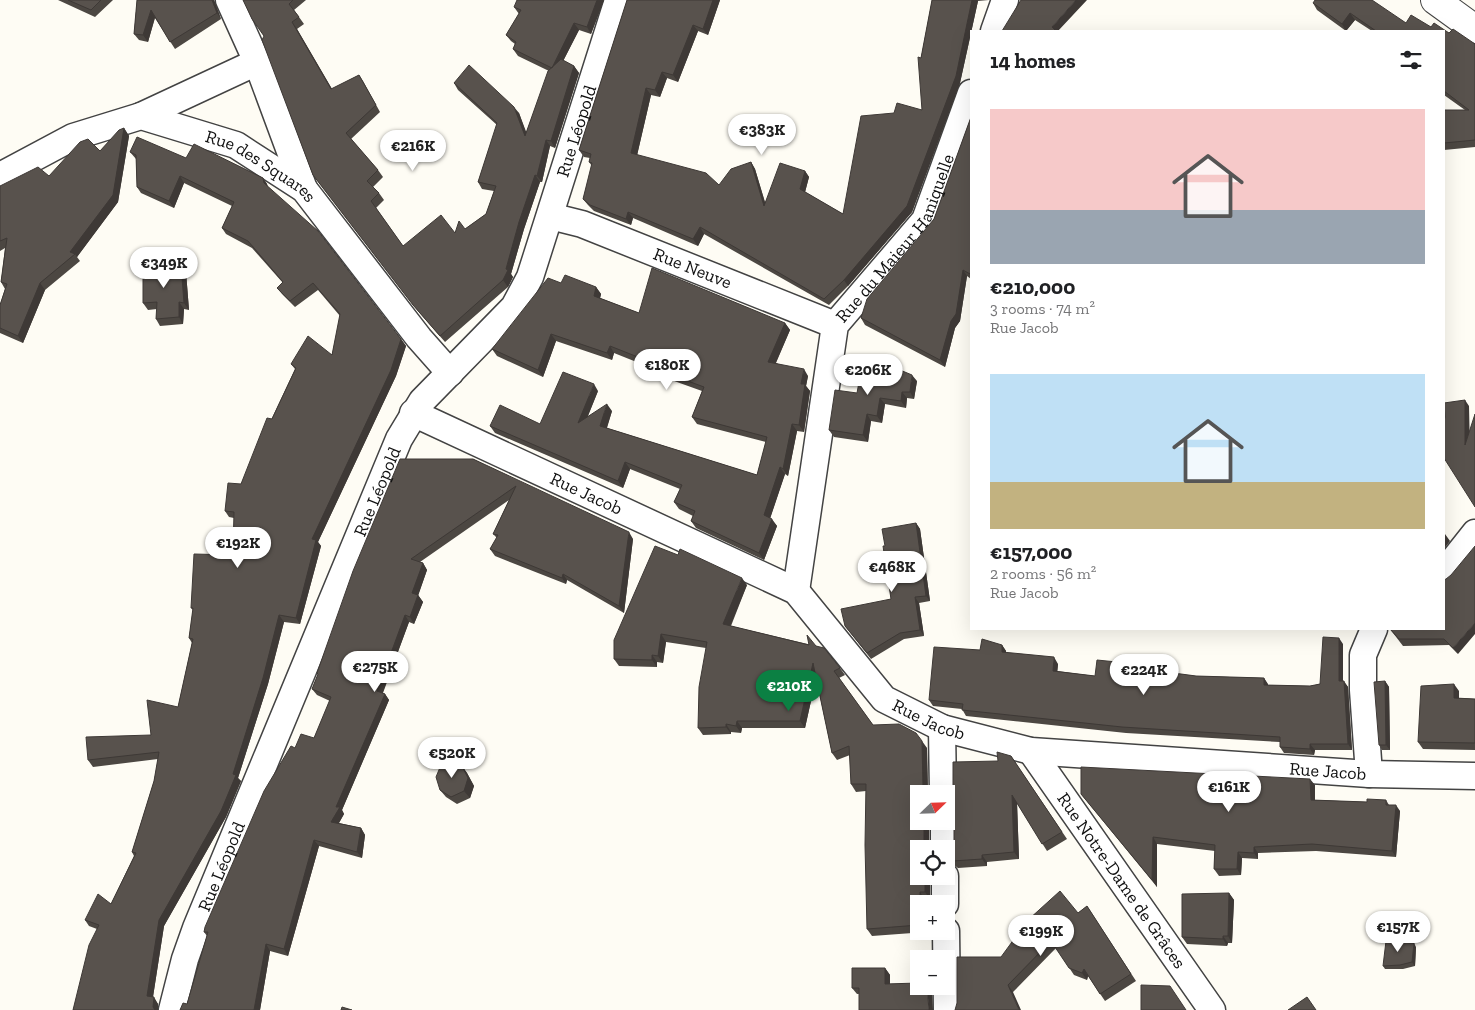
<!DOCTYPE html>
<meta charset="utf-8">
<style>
:root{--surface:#fff;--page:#f2f2f2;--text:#202124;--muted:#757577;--accent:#0b8043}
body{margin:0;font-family:"Zilla Slab",serif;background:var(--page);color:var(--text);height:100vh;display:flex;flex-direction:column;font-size:19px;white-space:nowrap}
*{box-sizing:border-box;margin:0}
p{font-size:16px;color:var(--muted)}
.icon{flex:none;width:28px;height:28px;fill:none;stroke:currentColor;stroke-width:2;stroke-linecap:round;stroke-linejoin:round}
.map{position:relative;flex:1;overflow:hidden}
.panel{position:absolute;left:970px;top:30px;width:475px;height:600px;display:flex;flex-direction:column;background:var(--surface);border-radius:0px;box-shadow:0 5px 20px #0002}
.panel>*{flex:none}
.needle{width:32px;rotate:67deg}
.controls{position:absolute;left:910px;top:785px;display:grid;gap:10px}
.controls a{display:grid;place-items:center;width:45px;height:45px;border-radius:0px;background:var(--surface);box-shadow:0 5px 20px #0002;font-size:25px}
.price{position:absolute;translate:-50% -42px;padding:0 11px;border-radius:18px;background:#fff;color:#222;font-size:16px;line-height:32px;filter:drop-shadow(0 1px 2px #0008)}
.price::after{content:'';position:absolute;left:50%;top:30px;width:15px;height:11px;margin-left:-8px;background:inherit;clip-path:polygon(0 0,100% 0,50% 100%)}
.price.current{background:var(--accent);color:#fff}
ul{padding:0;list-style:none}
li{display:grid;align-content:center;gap:10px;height:265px;padding:0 20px}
li span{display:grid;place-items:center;height:155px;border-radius:0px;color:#555}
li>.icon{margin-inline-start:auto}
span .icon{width:90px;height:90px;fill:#fffc;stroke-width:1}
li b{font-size:21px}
h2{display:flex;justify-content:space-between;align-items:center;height:60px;padding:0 20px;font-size:21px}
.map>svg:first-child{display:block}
</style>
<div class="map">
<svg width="1475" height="1010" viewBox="0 0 1475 1010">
<rect width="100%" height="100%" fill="#fefcf4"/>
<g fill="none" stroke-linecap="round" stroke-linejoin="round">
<defs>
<g id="minor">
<path d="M229,0L257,62L304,189"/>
<path d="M994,31L1005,0"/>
<path d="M141,116L257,62"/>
<path id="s1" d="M0,176L73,137L141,116L236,145L304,189L419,338L450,373"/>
<path id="s2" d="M550,216L582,224L835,325"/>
<path id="s3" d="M413,413L796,591L884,699L942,728L1031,751L1369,774L1475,776"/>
<path d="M1444,572L1475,533"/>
<path id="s4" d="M796,591L835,325L925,220L971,93"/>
<path d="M942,728L943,794"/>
<path id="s5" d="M1031,751L1212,1010"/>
<path d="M1369,774L1363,690V655L1374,629"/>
<path d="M944,821V849"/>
<path d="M945,876V904"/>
<path d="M946,931L947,1010"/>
<path id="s6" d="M172,1010L185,959L196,928L399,439L422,401L514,307L530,277L618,0"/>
</g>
<path id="tertiary" d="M1435,0L1475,29"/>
</defs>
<use href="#minor" stroke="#434343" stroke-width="29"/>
<use href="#tertiary" stroke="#434343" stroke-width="30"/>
<use href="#minor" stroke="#fff" stroke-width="26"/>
<use href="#tertiary" stroke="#fff" stroke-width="28"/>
</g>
<path fill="#4c4742" d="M58,0H113L95,17Z
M137,0H214L221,19L175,49L155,18L148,42L139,40L134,34Z
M243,0H306L294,10L304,24L297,29L332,89L359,75L363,81L380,112L351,139L378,170L383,177L373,187L379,193L384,200L376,208L403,246L455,233L465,229L486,214L494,191L482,189L478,182L497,125L458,90L454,83L519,113L526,133L549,71L518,56L513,49L515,44L511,41L506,35L519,14L514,7L604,0L591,34L579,30L563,61L574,66L579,73L555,148L550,146L542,182H540L524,229L511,274L513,277L508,287L445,342L418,311L313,175L264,36Z
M627,0H720L708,35L698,31L678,82L667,78L660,97L651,95L637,155L719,185L751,162L755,169L765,202L805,171L809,177L805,192L843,214L922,110L921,58L932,0H989L978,1L960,83L912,212L848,286L829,305L704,234L698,246L633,218L631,225L594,211L588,205L583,199L592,166L589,162L590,158L584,157L579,150Z
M1313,3L1406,23L1431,27L1449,33L1475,44V147L1444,150V110H1465L1444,95V31H1372L1355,20L1346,31L1317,10Z
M971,117V279L967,276L960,321L955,328L945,367L865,325L861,318L934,219Z
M124,128L129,136L118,202L77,257L80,261L45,290L23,343L0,333V305L5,289L1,282L5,248L0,251V186L49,176L100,151Z
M130,152L186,158L263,178L267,184L268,187L401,339L406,346L396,376L318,542L321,546L300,624L284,622L268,684L238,778L241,781L226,817L164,926L153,997L158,1004V1010H73L97,929L89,926L85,920L111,904L134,856L132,852L154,781L158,759L93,767L88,760L151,735L178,707L192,643L189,638L193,610L191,608L233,555L234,518L229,517L225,511L241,484L295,369L291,364L332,355L340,316L318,290L295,307L282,294L277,288L283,283L252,248L226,234L222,228L232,206L184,183L174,208L141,193L137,187L136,159Z
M181,265L186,272L189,310L184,309L183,324L160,326L156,319L157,309L148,310L143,303Z
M561,283L596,287L601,294L600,298L639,313L785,323L790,330L776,363L808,376L806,386L810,391L804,432L797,431L788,476L785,474L770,518L777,526L764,560L696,528L691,521L693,516L679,509L674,502L680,489L630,469L623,488L495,433L490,426L540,424L598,391L588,416L612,411L607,428L757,475L766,442L697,424L692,417L702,391L663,377L659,371L614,353L612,360L556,341L543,377L497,356L492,349Z
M917,381L914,399L907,398L906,408L885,404L882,423L871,421L868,442L834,437L829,430L857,393Z
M473,459L633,539L624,613L567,580L566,584L495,556L490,549L497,538L493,534L509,500L420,562L423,563L427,570L418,595L423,602L414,624L409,622L383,693L385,694L389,700L342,810L344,814L339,823L361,828L365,835L362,858L319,846L288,956L270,951L260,1010H180L187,1004L207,936L204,932L295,748L314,738L330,701L317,695L312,689L318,675L317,673Z
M916,523L920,529L930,601L919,603L924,636L904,639L871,659L845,626L891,599L885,546Z
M747,585L731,626L816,646L840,668L845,675L839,678L873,725L927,748L928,794H919V821H929V849L919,876H930V899L925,900V904H919V931H925L926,932L872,936L867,929L866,791L856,792L851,784L850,755L837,760L832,753L816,678L805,728H742L741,733L731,732V734L703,735L698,728L706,648L666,642L663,663L657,662V667L619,666L614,659Z
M1390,629H1444L1458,654L1449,645L1403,646Z
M1343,644V681L1348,687L1352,750H1315L1314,755L1284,753L1280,747V742L1126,733L966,716L962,709L933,706L929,700L980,650L1002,645L1006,651V653L1058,664L1057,671L1095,676L1170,673L1196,676L1264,678L1268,685L1310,686L1320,684Z
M1385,681L1389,687L1390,750H1382L1379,745Z
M1459,691V698L1475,699V750L1423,749L1418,742Z
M1011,756L1067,839L1047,851L1017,803L1019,859L987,862V866L958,868L950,862L946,856V855L952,850L954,842V814L953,810L949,807L946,803V799L998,761Z
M462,766L467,773L474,786L470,798L457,804L446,797L440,790Z
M1315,785V800L1367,802L1386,800L1389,805L1400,811L1396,857L1316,851L1258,853V859L1242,858L1241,875L1219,876L1214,869L1215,851L1157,844V887L1081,794Z
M1229,893L1234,900L1232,943H1228L1227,946L1187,944L1182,937Z
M1087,906L1136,981L1105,1001L1088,976L1087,980L1074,975L1056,948L1013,992L955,1010L1001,957L1078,913Z
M1416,947L1415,966L1403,969H1385L1383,966Z
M885,968L890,975V984L919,986H929L932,990L857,994L852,988Z"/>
<path fill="#3e3936" d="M212,0H214L221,19L217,13Z
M597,0H604L591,34L587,27Z
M713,0H720L708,35L703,29Z
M972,0H977L978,1L960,83L912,212L848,286L844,280Z
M1076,0H1087L1058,31H1055L1052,27Z
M151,10L155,17L148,42L143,35Z
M1350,13L1355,20L1346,31L1342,24Z
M292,22L297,29L336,96L331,89Z
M574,23L579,30L556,75L552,68Z
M693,25L698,31L678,82L673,75Z
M574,66L579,73L555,148L551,141Z
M662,72L667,78L660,97L655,90Z
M646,88L651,95L636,160L631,153Z
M514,107L519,113L530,142L525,136Z
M124,128L129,136L118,202L77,257L75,254L70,252Z
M546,140L550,146L542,182L537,176Z
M751,162L755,169L768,213L764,206Z
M805,171L809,177L804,196L800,189Z
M535,175L540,182L524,229L511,274L513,277L508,287L503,280L506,269L519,222Z
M180,176L184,183L174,208L169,201Z
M263,178L267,184L268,189L264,183Z
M628,212L633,218L631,225L626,219Z
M700,227L704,234L698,246L693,239Z
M181,265L186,272L189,310L184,303Z
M963,270L967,276L960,321L955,328L945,367L940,360Z
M40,283L45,290L23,343L18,336Z
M596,287L601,294L599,303L594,296Z
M179,302L184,309L183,324L179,317Z
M785,323L790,330L773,369L768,362Z
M551,334L556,341L543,377L538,370Z
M401,339L406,346L396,376L318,542L321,546L300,624L296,618L312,539Z
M610,346L614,353L612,360L607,353Z
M804,369L808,376L806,386L810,391L804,432L799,425L801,384Z
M912,375L917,381L914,399L910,392Z
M594,384L598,391L582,430L578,423Z
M902,392L907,398L906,408L901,401Z
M880,398L885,404L882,423L877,416Z
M1465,400L1469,406L1470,451L1465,445Z
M607,404L612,411L605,433L600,426Z
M867,414L871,421L868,442L863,435Z
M792,424L797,431L788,476L783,469Z
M625,462L630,469L623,488L618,481Z
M780,467L785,474L769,522L764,515Z
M772,519L777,526L764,560L759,553Z
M916,523L920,529L930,601L926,596Z
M629,532L633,539L624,613L619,606Z
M1445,534L1450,541L1444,549V537Z
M423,563L427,570L417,599L412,593Z
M563,574L567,580L566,584L562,578Z
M742,578L747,585L728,631L723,624Z
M418,595L423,602L414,624L410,617Z
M915,597L919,603L924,636L920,630Z
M279,615L284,622L268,684L238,778L241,781L226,817L164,926L152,1003L147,996L159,920L233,774Z
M405,615L409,622L381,697L377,691Z
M1475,623V634L1458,654L1453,648Z
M661,634L666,642L663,663L658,656Z
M1339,638L1343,644V687L1339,681Z
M1002,645L1006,651V659L1002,652Z
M652,655L657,662V667L652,660Z
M1054,657L1058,664L1057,677L1053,671Z
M813,663L818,670L805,728L800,721Z
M1264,678L1268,684V691L1264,685Z
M1344,681L1348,687L1352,750L1348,744Z
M1385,681L1389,687L1390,750L1386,745Z
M1454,684L1459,691V705L1454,698Z
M385,694L389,700L342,810L344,814L336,828L331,822L336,807Z
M737,721L742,728L741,733L736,726Z
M726,724L731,732V734L726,727Z
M922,741L927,748L928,794H925L923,788Z
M1310,744L1315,750L1314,755L1310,749Z
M462,766L467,773L474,786L470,798L464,791Z
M1310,779L1315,785V806L1311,800Z
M1012,795L1017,802L1019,859L1014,852Z
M1396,805L1400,811L1396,857L1392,851Z
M924,821H929V849H926L924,842Z
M361,828L365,835L362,858L357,852Z
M1153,837L1157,844V887L1152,880Z
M314,840L319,846L288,956L284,949Z
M1254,847L1258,853V859L1254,853Z
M1238,852L1242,858L1241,875L1237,869Z
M982,855L987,862V866L982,859Z
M925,876H930V899L925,892Z
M920,892L925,900V904H920Z
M1229,893L1234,900L1232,943L1228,936Z
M1223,936L1228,943L1227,946L1223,939Z
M1414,943L1416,947L1415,966L1412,962Z
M266,944L270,951L260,1010H254Z
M885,968L890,975V991L885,984Z
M1084,969L1088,976L1087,980L1082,973Z
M1008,985L1013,992L1021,1010H1019Z
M927,986H929L932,990L933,1010H929Z
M154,997L158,1004V1010H155L153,1007Z"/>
<path fill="#58524d" stroke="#3e3936" d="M68,0H101L91,10Z
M137,0H212L217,13L170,42L151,10L143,35L134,34Z
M243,0H293L289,4L299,17L292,22L331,89L359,75L376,105L346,133L378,170L367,181L379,193L371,201L403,246L441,215L455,233L459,221L465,229L486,214L496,186L478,182L497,123L454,83L469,65L514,107L525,136L548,71L561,59L574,66L551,141L546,140L537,176L535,175L519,222L506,269L508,270L503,280L440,336L413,305L313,175L262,40L264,36L252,19Z
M517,0H597L587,27L574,23L552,68L513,49L516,42L506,35L521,10L514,7Z
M627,0H713L703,29L693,25L673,75L662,72L655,90L646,88L631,153L706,173L719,185L731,169L751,162L764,206L780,163L805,171L800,189L843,214L861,116L894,113L897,103L922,110L918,57L921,58L932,0H972L956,76L907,206L844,280L824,299L700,227L693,239L628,212L626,219L590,205L583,199L592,163L589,162L591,154L579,150Z
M1021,0H1076L1052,27L1056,31H1002Z
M1315,0H1372L1406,23L1411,15L1431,27L1434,23L1449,33L1453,29L1475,44V140L1444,143V110H1469L1444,91V31H1376L1350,13L1342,24L1313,3Z
M971,117V270L970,274L963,270L956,314L951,321L940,360L861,318L867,299L934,219Z
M124,128L113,195L70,252L75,254L40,283L18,336L0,328V305L7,284L1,282L7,238L0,241V186L38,167L49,176L80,142L88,139L100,151L119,130Z
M137,137L186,158L194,144L263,178L264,183L318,231L401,339L391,370L312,539L316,540L296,618L279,615L263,678L233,774L236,775L221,811L159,920L147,996L154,997L153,1007L155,1010H73L89,945L99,925L85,920L98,894L111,904L136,853L132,852L154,781L159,752L88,760L86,737L151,735L147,700L178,707L193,639L189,638L193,608H191L194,554L233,555L234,512L225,511L228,483L241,484L267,418L272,419L296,368L291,364L308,336L332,355L340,314L313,283L290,301L277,288L283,282L248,241L222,228L234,202L180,176L169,201L137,187L136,155L130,152Z
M181,265L184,303L179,302V317L156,319L157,302L143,303V267Z
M652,268L785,323L768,362L804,369L801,384H805L799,425L792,424L783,469L780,467L764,515L772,519L759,553L691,521L695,511L674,502L682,485L625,462L618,481L490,426L500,405L540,424L563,372L594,384L578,423L607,404L600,426L757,475L767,437L692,417L704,387L658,370L663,367L610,346L607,353L551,334L538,370L492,349L548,278L561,283L565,275L596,287L594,296L639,313Z
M864,355L912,375L910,392H902L901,401L880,398L877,416L867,414L863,435L829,430L835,390L857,393Z
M1465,400V445L1475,414V507L1444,458V421L1445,417L1444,403Z
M400,459H473L629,532L619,606L563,574L562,578L490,549L498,535L493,534L516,486L411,559L423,563L412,593L418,595L410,617L405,615L377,691L385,694L336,807H340L331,822L361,828L357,852L314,840L284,949L266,944L254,1010H180L183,1003L187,1004L208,932H204L205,927L264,791L291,746L295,748L301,734L314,738L331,697L312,689L318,674L317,673L353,571Z
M916,523L926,596L915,597L920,630L900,633L867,653L845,626L841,609L891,599L883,546H885L882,529Z
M655,546L678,555L680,549L742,578L723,624L809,645L807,635L816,646L824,648L840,668L834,671L873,725L899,724L916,733L922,741L923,788L925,794H919V821H924V842L926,849H919V876H925V892H920V904H919V925L867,929L865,845L866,784H851L849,746L832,753L813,663L800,721H737L736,726L726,724V727L698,728L699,687L707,642L661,634L658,656L652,655V660L614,659V640Z
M1475,546V623L1453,648L1444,639H1399L1390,629H1444V580L1446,579L1451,575Z
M1323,637L1339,638V681H1344L1348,744H1310V749L1280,747V737L1122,727L962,710L963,704L929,700L934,647L980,650L982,639L1002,645V652L1054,657L1053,671L1095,676L1097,660L1166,667V672L1196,676L1264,678V685L1310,686L1320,684Z
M1385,681L1386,745H1379L1374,682Z
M1454,684V698L1475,699V743L1418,742L1421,686Z
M997,752L1011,756L1062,832L1042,844L1012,795L1014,852L982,855V859L953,861L946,856V855L952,850L954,842V814L952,806L946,802V799L951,795L953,787V762L998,761Z
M451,761L462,766L468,778L464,791L451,797L440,790L436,777L441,765Z
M1081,767L1310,779L1311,800L1367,802V799L1386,800V805H1396L1392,851L1312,844L1254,847V853L1238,852L1237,869H1214L1215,845L1153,837L1152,880L1081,794Z
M1060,891L1078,913L1087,906L1131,974L1100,994L1084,969L1082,973L1069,968L1051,941L1008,985L1019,1010H955L957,1003V957H1001L1028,920Z
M1229,893L1228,936H1223V939L1182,937V894Z
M1386,941L1414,943L1412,962L1400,965L1383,966Z
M852,968H885V984L919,983V986H927L929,1010H859V988H852Z
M1141,985L1170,986L1186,1010H1141Z
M1307,997L1316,1010H1288Z
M342,1007L352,1010H341Z"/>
<g text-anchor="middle" stroke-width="5" stroke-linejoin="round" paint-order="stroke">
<g font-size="18" fill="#101010" stroke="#fff">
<text dy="6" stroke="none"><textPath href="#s6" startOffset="978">Rue Léopold</textPath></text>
<text dy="6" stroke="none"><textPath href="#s1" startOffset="285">Rue des Squares</textPath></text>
<text dy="6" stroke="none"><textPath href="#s4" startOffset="376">Rue du Maieur Haniquelle</textPath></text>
<text dy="6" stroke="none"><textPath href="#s2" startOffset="152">Rue Neuve</textPath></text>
<text dy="6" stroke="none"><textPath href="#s6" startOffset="558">Rue Léopold</textPath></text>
<text dy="6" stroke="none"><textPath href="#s3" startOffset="191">Rue Jacob</textPath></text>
<text dy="6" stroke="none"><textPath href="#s3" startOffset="611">Rue Jacob</textPath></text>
<text dy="6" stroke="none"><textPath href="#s3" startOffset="1016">Rue Jacob</textPath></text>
<text dy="6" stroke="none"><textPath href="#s6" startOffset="152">Rue Léopold</textPath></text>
<text dy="6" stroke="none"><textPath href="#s5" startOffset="158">Rue Notre-Dame de Grâces</textPath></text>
</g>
</g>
</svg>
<div class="controls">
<a><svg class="needle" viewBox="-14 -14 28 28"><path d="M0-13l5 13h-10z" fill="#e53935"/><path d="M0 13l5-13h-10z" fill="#757577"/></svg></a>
<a><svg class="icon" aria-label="locate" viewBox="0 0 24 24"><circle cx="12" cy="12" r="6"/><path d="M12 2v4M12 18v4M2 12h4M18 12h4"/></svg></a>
<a>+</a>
<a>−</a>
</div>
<b class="price" style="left:762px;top:156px">€383K</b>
<b class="price" style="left:413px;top:172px">€216K</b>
<b class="price" style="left:164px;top:289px">€349K</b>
<b class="price" style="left:667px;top:391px">€180K</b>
<b class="price" style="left:868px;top:396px">€206K</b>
<b class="price" style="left:238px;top:569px">€192K</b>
<b class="price" style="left:892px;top:593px">€468K</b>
<b class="price" style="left:375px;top:693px">€275K</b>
<b class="price" style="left:1144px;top:696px">€224K</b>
<b class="price current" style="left:789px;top:712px">€210K</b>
<b class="price" style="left:452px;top:779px">€520K</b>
<b class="price" style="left:1229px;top:813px">€161K</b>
<b class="price" style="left:1398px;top:953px">€157K</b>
<b class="price" style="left:1041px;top:957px">€199K</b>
<section class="panel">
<h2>14 homes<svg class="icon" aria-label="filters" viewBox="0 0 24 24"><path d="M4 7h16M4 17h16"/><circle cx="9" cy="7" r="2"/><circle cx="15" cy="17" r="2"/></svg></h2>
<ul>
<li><span style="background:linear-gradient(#f6c9c9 65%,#9aa5b1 0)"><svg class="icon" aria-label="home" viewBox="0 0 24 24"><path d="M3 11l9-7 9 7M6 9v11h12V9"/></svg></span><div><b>€210,000</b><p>3 rooms · 74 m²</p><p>Rue Jacob</p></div></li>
<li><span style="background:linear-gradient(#bfe0f5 70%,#c2b280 0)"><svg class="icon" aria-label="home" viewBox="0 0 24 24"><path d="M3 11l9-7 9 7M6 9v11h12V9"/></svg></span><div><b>€157,000</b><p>2 rooms · 56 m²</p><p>Rue Jacob</p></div></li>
</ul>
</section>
</div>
